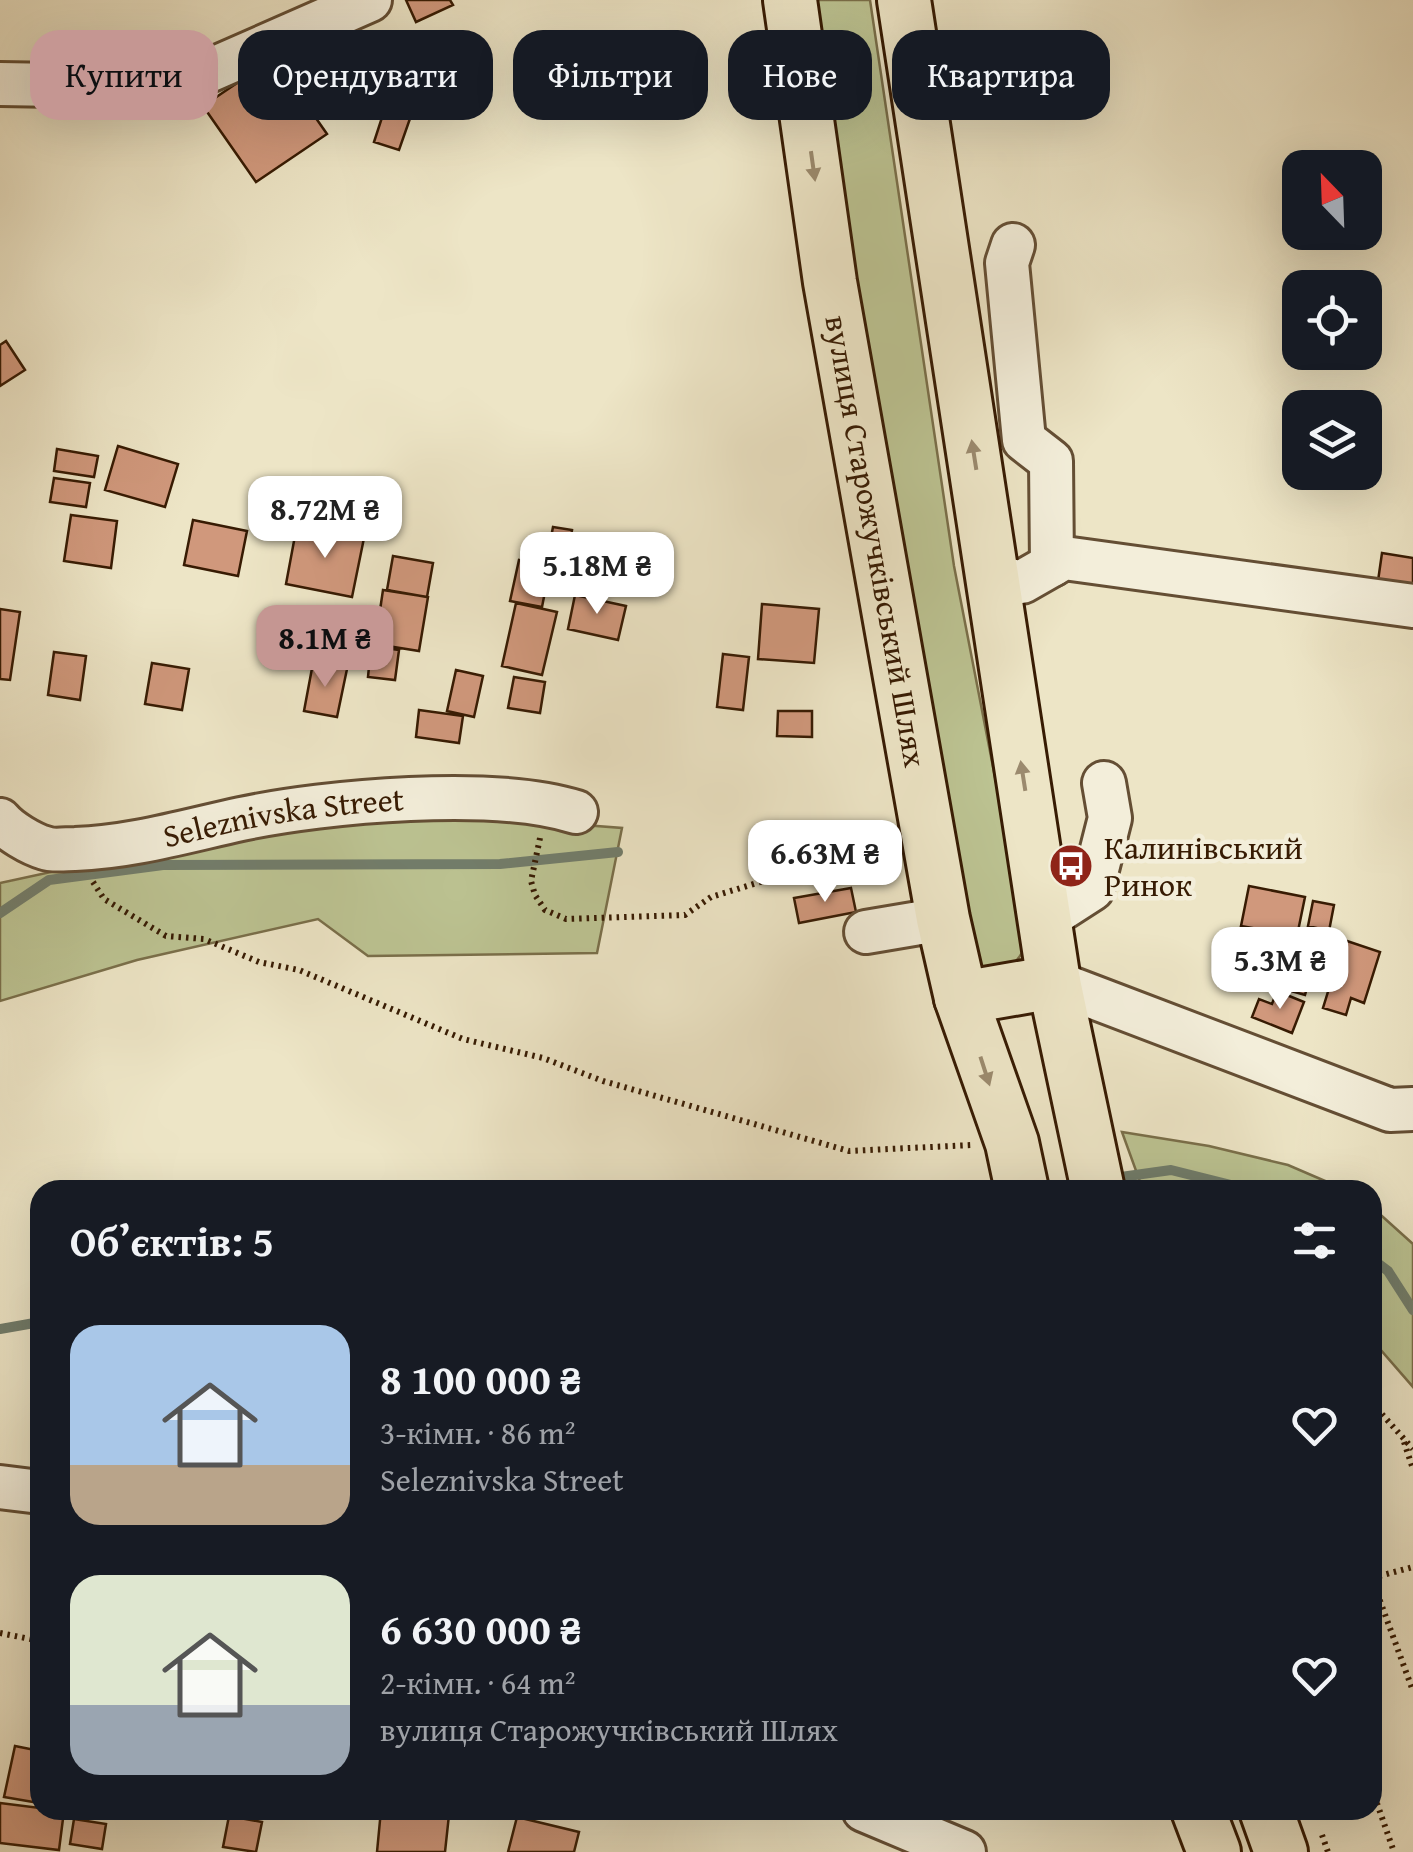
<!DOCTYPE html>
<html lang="uk">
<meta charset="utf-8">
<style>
:root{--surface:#171b24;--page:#20242c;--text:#f1f3f6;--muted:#9ea1a6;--accent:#c59692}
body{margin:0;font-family:"Gentium Book Plus",serif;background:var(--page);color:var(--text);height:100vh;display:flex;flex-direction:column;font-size:38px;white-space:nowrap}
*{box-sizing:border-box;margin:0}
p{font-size:32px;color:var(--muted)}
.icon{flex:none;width:55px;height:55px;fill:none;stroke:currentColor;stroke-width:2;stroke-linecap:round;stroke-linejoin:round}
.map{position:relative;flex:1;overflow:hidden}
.drawer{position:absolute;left:30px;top:1180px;width:1352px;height:640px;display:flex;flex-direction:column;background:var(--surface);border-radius:30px;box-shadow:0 10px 40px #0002}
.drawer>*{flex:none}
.banner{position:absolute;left:30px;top:30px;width:1355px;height:90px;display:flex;gap:20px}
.needle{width:65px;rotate:337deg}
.buttons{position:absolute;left:1282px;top:150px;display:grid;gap:20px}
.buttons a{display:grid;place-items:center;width:100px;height:100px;border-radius:20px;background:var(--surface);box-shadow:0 10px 40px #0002;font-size:50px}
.price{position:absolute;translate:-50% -85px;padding:0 22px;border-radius:20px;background:#fff;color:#222;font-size:32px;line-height:65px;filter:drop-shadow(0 2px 5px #0008)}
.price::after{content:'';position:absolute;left:50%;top:60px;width:30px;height:22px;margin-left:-15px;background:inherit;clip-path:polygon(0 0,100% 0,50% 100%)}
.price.on{background:var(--accent);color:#111}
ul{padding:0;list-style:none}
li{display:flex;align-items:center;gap:30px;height:250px;padding:0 40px}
li span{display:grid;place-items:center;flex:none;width:280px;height:200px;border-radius:30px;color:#555}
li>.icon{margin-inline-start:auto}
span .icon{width:120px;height:120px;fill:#fffc;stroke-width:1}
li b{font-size:42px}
h2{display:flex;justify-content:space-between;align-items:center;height:120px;padding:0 40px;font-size:42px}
.tag{padding:0 35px;border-radius:30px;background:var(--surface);box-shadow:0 10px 40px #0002;font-size:35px;line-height:90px}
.tag.on{background:var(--accent);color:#111}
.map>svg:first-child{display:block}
</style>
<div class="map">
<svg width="1413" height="1852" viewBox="0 0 1413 1852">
<rect width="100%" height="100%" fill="#ede5c6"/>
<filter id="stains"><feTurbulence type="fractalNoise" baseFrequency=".002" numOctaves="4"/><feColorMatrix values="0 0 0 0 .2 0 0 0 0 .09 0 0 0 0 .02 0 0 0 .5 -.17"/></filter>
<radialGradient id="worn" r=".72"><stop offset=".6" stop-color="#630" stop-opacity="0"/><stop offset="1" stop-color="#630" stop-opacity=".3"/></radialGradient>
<path fill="#bcc392" stroke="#7a6f4a" stroke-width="2.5" d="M805,0H870L954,566L1027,942C1018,966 1007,971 982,969L968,952Z
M440,814L622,828L597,953L368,956L318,919L137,960L0,1001V883L254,828Z
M1122,1132L1209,1146L1288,1165L1346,1190H1143Z
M1373,1208L1413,1244V1387L1373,1341Z"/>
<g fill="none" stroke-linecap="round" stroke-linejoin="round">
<path stroke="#727d6b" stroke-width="10" d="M0,913L49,880L163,865L500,864L618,852
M1121,1177L1171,1170L1251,1190
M1372,1259L1388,1271L1413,1310
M0,1329L40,1322"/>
</g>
<path fill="#d0987c" stroke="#371b03" stroke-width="2.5" d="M406,0H450L453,5L416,22Z
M406,33L421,60L371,88L355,61Z
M274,58L327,134L256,182L203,106Z
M387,102L413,110L399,150L374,142Z
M6,341L25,370L0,386V345Z
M118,446L178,464L165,507L105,490Z
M57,449L98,456L94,477L54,471Z
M54,478L90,483L86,507L50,502Z
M71,515L117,521L111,568L64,561Z
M193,520L247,531L238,576L184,565Z
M297,525L364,538L352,597L286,584Z
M553,527L572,530L569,551L549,548Z
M1382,553L1413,558V594L1377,588Z
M556,555L603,560L600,588L553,583Z
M393,556L433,563L427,597L387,590Z
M519,560L550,566L542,607L510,601Z
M383,590L428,597L419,651L375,644Z
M575,595L626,606L618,640L568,629Z
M516,603L557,612L542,675L502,666Z
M762,604L819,609L814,663L758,659Z
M0,609L20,612L10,680L0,679Z
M371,646L399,650L395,680L368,677Z
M54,652L86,656L80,700L48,695Z
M723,654L749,657L743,710L717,707Z
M152,663L189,669L182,710L145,704Z
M313,663L347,669L337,717L304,711Z
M456,670L483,676L474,717L447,711Z
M514,677L545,682L540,713L508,708Z
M419,710L463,716L459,743L416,737Z
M778,711H812V737L777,736Z
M1249,886L1305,897L1297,936L1241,926Z
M851,888L856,912L799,923L794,898Z
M1313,901L1334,905L1329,931L1308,926Z
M1344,940L1380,952L1364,1003L1351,998L1346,1015L1323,1008Z
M1289,956L1314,963L1305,995L1280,988Z
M1277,991L1304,1002L1292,1033L1252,1017L1259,999L1272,1004Z
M15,1746L40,1751L39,1803L4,1797Z
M0,1803L64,1811L59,1850L0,1843Z
M381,1810L449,1815L445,1852H377Z
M229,1816L262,1822L256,1852L223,1847Z
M517,1817L579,1832L574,1852H508Z
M74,1819L106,1824L102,1849L70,1844Z"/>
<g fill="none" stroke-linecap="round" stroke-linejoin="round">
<defs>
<g id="minor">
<path d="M0,84L172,87L370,0"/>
<path d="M1013,245L1007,263L1024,440L1051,461L1052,565"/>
<path d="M995,578L1022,582L1064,558L1413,606"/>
<path id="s1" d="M0,820C9,831 31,844 45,848C53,851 66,849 75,849C132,847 186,831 241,819C326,801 494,786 576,812"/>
<path d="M1047,918L1092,889L1110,818L1104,783"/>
<path d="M866,932L943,919"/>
<path d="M1054,982L1390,1110L1413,1109"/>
<path d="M0,1487L40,1492"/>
<path d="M864,1810L964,1852"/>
</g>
<g id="major">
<path id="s2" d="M790,0L830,282L943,919L961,998L1012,1143L1022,1190"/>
<path d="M904,0L1054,982L1098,1190"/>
<path d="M961,998L1054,982"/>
<path d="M1198,1810L1214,1852"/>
<path d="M1266,1810L1281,1852"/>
</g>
</defs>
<use href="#minor" stroke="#644e34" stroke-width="48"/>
<use href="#major" stroke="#371b03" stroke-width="58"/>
<path stroke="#371b03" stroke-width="6" stroke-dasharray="2.5 5" stroke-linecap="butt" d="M540,838L531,881L535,895L545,910L566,919L685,915L711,897L852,854L891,863
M93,882L104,899L166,936L204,939L259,962L299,970L463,1039L543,1058L603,1081L849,1151L971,1145
M1372,1403L1413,1449
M1404,1442L1413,1469
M1372,1578L1413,1567
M1372,1579L1413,1691
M0,1633L40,1641
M1372,1789L1394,1852
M1322,1835L1328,1852"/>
<use href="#minor" stroke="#f3eeda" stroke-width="42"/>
<use href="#major" stroke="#ede5c6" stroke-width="52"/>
</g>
<defs><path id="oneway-solid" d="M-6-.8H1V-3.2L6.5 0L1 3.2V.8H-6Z" transform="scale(2.5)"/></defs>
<g fill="#9b8a6e">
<use href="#oneway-solid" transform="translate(813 166) rotate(82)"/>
<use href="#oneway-solid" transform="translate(974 455) rotate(-99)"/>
<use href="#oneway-solid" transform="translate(1023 776) rotate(-99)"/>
<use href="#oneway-solid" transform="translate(985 1071) rotate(72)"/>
</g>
<defs>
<symbol id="bus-disc" viewBox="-11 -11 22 22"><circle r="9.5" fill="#8f2418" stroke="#f3eeda"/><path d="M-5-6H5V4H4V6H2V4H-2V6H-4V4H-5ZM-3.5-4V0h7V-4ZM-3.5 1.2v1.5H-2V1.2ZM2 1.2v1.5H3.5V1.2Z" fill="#fff"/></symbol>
</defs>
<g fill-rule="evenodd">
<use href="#bus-disc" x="1046" y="841" width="50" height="50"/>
</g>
<g text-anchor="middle" stroke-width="9" stroke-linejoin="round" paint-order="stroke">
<g font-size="32" fill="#371b03" stroke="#f3eeda">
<text dy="11" stroke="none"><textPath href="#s2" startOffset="548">вулиця Старожучківський Шлях</textPath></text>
<text dy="11" stroke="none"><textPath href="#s1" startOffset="295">Seleznivska Street</textPath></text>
</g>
<g font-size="32" fill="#371b03" stroke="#f3eeda" text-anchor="start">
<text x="1104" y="859">Калинівський<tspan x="1104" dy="37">Ринок</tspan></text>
</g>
</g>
<rect width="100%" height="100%" filter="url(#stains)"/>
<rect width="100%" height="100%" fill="url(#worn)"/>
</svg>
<div class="buttons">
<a><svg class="needle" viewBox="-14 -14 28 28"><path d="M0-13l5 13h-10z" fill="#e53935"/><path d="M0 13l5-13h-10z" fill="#9ea1a6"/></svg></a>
<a><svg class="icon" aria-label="locate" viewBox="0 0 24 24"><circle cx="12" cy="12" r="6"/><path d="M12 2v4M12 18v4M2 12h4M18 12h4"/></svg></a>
<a><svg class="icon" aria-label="layers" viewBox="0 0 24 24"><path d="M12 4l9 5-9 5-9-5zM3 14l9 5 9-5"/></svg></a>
</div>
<b class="price" style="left:325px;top:561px">8.72M ₴</b>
<b class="price" style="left:597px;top:617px">5.18M ₴</b>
<b class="price on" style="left:325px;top:690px">8.1M ₴</b>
<b class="price" style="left:825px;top:905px">6.63M ₴</b>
<b class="price" style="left:1280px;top:1012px">5.3M ₴</b>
<div class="banner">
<a class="tag on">Купити</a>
<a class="tag">Орендувати</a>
<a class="tag">Фільтри</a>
<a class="tag">Нове</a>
<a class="tag">Квартира</a>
</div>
<section class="drawer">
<h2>Об’єктів: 5<svg class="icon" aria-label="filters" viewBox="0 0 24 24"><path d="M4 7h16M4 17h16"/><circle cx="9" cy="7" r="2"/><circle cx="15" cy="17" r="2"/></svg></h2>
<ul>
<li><span style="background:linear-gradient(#a9c7e8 70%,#b9a48a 0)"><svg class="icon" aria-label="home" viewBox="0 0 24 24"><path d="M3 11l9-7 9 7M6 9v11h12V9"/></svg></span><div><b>8 100 000 ₴</b><p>3-кімн. · 86 m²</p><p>Seleznivska Street</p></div><svg class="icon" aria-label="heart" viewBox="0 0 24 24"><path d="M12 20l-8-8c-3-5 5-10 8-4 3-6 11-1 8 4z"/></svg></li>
<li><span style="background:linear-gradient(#dfe7d0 65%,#9aa5b1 0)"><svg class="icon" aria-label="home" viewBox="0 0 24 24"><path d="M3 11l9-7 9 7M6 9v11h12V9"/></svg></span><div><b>6 630 000 ₴</b><p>2-кімн. · 64 m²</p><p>вулиця Старожучківський Шлях</p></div><svg class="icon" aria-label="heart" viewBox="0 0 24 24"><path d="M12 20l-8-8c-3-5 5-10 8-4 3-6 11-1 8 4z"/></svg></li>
</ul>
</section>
</div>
